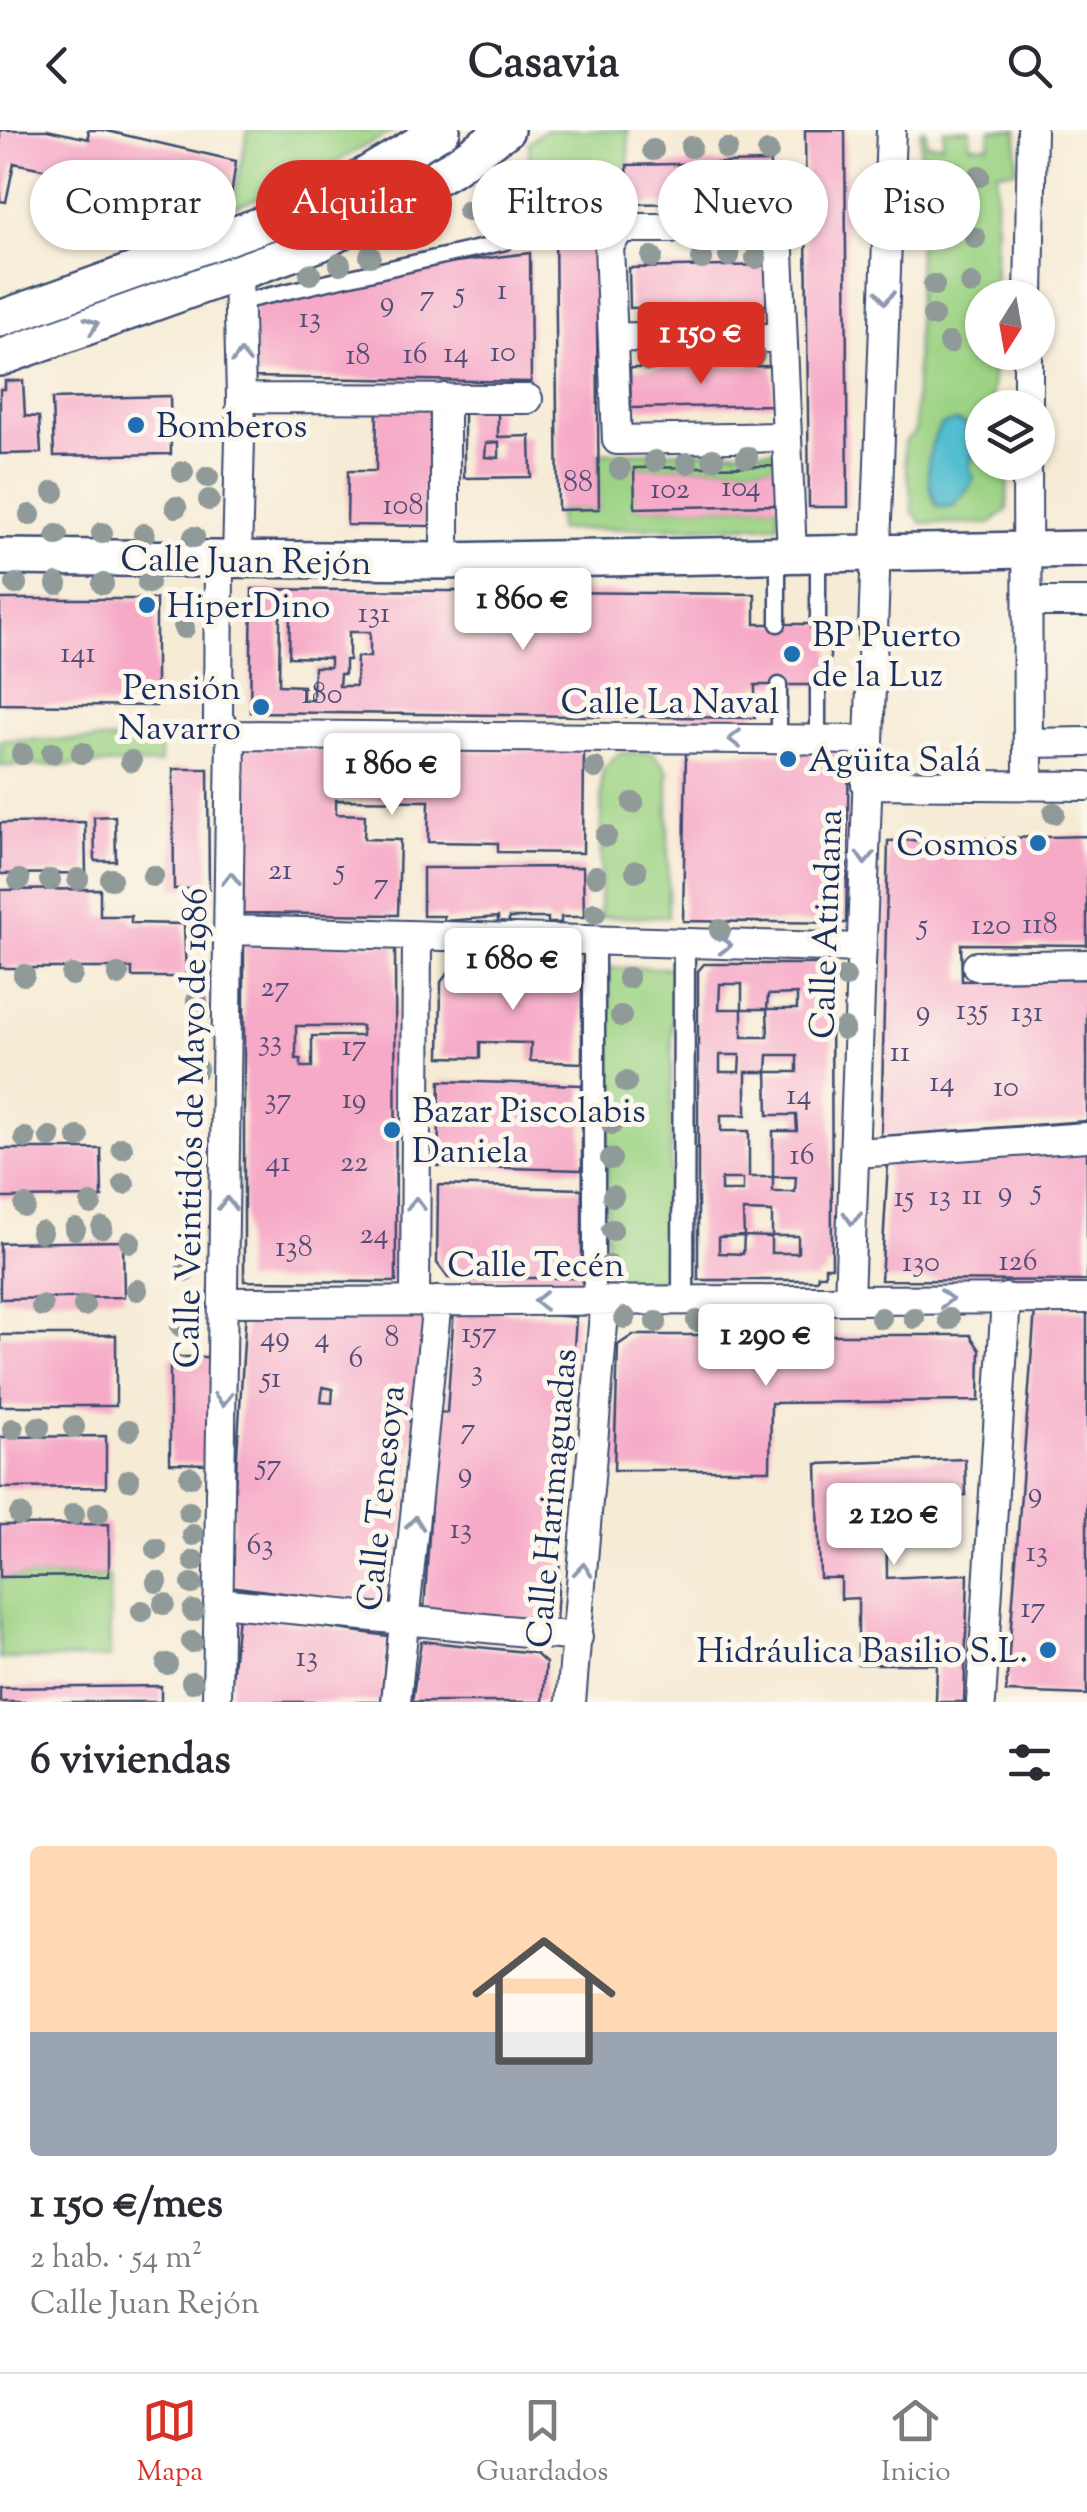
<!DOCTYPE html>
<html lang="es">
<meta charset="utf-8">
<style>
:root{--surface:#fff;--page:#f2f2f3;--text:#2b2b33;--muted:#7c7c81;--line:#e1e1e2;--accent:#d93025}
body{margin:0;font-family:"Sorts Mill Goudy",serif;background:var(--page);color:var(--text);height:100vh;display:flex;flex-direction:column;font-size:38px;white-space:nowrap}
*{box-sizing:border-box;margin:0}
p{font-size:32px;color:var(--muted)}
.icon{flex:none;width:55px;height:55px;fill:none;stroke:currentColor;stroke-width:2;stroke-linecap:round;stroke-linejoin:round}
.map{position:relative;height:1572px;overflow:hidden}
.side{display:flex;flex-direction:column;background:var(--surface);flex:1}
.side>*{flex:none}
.guide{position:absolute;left:30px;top:30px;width:1028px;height:90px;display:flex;gap:20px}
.needle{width:65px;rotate:191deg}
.tools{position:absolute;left:965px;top:150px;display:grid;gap:20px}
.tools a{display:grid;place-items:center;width:90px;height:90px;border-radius:50%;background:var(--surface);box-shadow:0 2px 8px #0004;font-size:50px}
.price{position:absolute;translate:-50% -85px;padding:0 22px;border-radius:10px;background:#fff;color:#222;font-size:32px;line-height:65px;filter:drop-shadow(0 2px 5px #0008)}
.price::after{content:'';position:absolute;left:50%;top:60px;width:30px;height:22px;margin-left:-15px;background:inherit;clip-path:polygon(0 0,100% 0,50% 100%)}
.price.current{background:var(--accent);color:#fff}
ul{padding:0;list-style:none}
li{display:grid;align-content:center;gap:20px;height:530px;padding:0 30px}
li+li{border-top:2px solid var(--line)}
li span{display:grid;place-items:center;height:310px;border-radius:10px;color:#555}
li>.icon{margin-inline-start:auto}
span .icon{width:180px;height:180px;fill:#fffc;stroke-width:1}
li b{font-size:42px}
h2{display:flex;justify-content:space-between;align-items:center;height:120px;padding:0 30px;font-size:42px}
.pill{padding:0 35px;border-radius:45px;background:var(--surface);box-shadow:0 2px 8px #0004;font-size:35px;line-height:90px}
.pill.current{background:var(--accent);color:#fff}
header{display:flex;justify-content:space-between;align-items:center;height:130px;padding:0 30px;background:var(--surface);font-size:45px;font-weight:700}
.menu{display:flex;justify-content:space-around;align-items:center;height:140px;border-top:2px solid var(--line);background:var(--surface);font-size:28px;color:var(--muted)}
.menu a{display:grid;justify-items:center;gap:5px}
.menu .current{color:var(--accent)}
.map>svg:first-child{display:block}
</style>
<header><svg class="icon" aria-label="back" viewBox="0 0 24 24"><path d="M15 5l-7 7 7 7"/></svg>Casavia<svg class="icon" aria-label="search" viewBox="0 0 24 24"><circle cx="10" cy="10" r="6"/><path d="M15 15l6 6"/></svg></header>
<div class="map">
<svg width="1087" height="1572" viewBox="0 0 1087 1572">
<rect width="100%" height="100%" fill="#fbf7ec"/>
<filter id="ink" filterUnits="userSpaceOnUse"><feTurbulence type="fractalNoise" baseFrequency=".01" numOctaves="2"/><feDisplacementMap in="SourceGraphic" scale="20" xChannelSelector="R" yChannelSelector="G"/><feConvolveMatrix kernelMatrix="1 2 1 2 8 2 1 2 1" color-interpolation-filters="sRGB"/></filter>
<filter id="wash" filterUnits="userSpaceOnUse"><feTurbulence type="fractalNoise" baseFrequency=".0048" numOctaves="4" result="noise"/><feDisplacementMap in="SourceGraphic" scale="40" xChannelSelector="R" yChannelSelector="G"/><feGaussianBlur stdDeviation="2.25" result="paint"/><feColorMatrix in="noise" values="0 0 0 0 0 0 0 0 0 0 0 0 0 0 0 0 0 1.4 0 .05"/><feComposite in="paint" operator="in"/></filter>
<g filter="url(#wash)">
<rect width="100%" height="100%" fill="#f6ebd5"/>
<path fill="#9cd384" stroke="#5c8171" stroke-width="2.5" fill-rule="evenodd" d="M248,0H395L285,59L232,77Z
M545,0H628L629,74L596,101H530L529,12Z
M921,0H926V14H943L944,0H970V15L989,16L990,0H1017V40L997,42L994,167L982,168V222L993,223L992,277L982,278V332L1008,333L1007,380L990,394L922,393L912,381C913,355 903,339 904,313L915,301ZM975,322L969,335L974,350L953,377L936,375L930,356Z
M776,320L777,336L635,338L636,378L778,375V395L558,400V380L599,379L598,323Z
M160,610V634L0,636V610Z
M619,623H653L668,641V787H600L602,641Z
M609,838H673L669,1151L606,1150Z
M109,1446L110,1528L0,1529V1447Z"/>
<path fill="#53becf" stroke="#377696" stroke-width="2.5" d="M957,291C981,300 975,316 969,335L974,350C965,363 952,384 936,375C925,348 925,320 941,295Z"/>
<g id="blocks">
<path fill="#f6aac8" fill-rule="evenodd" d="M0,0H47L89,9L88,0H103L236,31L231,67L84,34L81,47L14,33L6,72L0,71Z
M805,0H845L848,377H809Z
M770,32V72L629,74L627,35Z
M555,101H596L599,379L558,380Z
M530,123L531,252L251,247L253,176L406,138Z
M772,135V175L630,178L629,138Z
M773,236V275L631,278L630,238Z
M5,251H23L25,286L39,287L41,323L0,324V259H5Z
M170,266L171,324L54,326L52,269Z
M377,277L432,279L430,396L347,395L348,341H376Z
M498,278V307L530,306L531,347L464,348V279ZM499,312V328L485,327L486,313Z
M777,336L778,375L635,378L634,338Z
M252,459L755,464V494H830V555H755V588L250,582ZM280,486H290L289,527L330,528V537H314L313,570H303V556L279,555ZM349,502H370V527H357L356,556H339L340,544H345V530H349Z
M0,469H156V576L0,574Z
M245,618L584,622L583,723L498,722V713L428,712L429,671L336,670V684L365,685L364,709L400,710L398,785L243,783Z
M849,622L846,793L683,791L686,623Z
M173,639H208L209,759H174Z
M115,686L116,731H95L94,687Z
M85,692L86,743L0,744V693Z
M1087,706V815L961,814L962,851L1087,849V991L881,1006L888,711Z
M583,737L584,787H561V793H548V788H509V793L498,792V787L444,791V786H423V738Z
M100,759V786H131V793L184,794L186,847H132V838H0V760Z
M244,814H395L396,1152L244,1151ZM296,896H362V906H312V937H301V929H296Z
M704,834H817V843L831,849L832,1137H825V1145H818L817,1150H698V841ZM720,854H742V879H767L768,865L797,864V879H767L768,907H742V879H719ZM720,925H740L739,942H720ZM768,925H797V942H767L768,985H796L797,1001H773V1047H749V1001H721V985H746V942H767ZM773,1047H796L795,1062H773ZM721,1049H743V1061H721ZM743,1081L772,1082V1106H798V1123H771V1107L744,1106ZM744,1106L743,1124L719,1123V1107Z
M450,840L582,843V933L530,931L531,913L480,912V928L440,927L441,852Z
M440,951L582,955V1040L438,1036Z
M0,1019H101L102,1067L0,1068Z
M1087,1020V1151L881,1150L888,1033Z
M438,1055L582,1059V1148H448L437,1133Z
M123,1111L124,1167L0,1169V1113Z
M454,1178L576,1187L556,1491L424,1482L437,1282L447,1283Z
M246,1179L428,1186L394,1467H390L389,1477L229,1456ZM323,1257L333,1259L332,1273L321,1272Z
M1035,1179L1087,1181V1565L1006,1562Z
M0,1205H116V1276H0Z
M633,1205H970L980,1220L979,1271L771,1273L770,1340H614L618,1215Z
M170,1227H211L210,1334L170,1333Z
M106,1306V1357L0,1358V1307Z
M965,1329L966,1365L886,1368L887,1448L968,1444L964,1572H936L937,1534H858V1468L841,1469V1448H820L817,1334Z
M109,1394V1446L0,1447V1395Z
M238,1485L388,1506L381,1572H230Z
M421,1511L535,1523L546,1533L543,1572H412Z
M161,1556V1572H0V1558Z"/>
</g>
</g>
<g filter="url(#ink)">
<use href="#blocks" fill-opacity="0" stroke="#3c4b70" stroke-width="2.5"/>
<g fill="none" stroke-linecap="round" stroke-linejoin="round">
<defs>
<path id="service" d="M240,172L506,112
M778,426V494
M818,494V425
M779,555V609
M818,610V555"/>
<path id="pedestrian" d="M594,1171V812
M683,1172L684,815"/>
<path id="minor" d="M1029,168L1032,0
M613,207L782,208
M241,268L528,269
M1028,278V222
M786,307L617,310L609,116L621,98H778L792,425
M1027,332L1028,655
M237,429L241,268L238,144
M445,431V268
M1028,472H1087
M231,605L868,610
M1029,613L1087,612
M866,654L1087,656
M231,800L862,818
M977,836L1087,834
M856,1023L1087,1007
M849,1169L891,0
M415,1171L417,806
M225,1172L1087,1169
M218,1472L578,1507
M217,1572L231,605L218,590L219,429
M396,1572L437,1171
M571,1572L605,1171
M981,1572L1006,1168"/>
<path id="tertiary" d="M0,189L314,76L442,0
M0,228L320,113L452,38L506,0
M0,427L445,431L1087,419"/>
</defs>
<use href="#service" stroke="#3c4b70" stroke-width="19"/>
<use href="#pedestrian" stroke="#3c4b70" stroke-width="25"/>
<use href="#minor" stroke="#3c4b70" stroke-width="32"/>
<use href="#tertiary" stroke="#3c4b70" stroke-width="40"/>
<use href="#service" stroke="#fff" stroke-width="14"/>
<use href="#pedestrian" stroke="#fff" stroke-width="20"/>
<use href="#minor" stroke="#fff" stroke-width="28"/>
<use href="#tertiary" stroke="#fff" stroke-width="35"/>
</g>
<g fill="#8f9a99">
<circle cx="691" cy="17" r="11"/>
<circle cx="727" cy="19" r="11"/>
<circle cx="653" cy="20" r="11"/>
<circle cx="768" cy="22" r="11"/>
<circle cx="953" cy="42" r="11"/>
<circle cx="979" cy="46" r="11"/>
<circle cx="958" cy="72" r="11"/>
<circle cx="468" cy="81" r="11"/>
<circle cx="427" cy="97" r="11"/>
<circle cx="938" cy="104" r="11"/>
<circle cx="975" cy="108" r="11"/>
<circle cx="370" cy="126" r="11"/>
<circle cx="729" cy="126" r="11"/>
<circle cx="652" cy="127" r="11"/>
<circle cx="756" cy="128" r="11"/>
<circle cx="702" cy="129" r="11"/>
<circle cx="340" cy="134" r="11"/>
<circle cx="310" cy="144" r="11"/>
<circle cx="971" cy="154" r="11"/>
<circle cx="934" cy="155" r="11"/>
<circle cx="933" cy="186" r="11"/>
<circle cx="949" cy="213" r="11"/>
<circle cx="729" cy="225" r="11"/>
<circle cx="754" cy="225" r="11"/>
<circle cx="701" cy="228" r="11"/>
<circle cx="649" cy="231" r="11"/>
<circle cx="747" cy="327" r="11"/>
<circle cx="713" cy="329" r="11"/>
<circle cx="655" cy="331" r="11"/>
<circle cx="687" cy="333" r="11"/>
<circle cx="620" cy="339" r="11"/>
<circle cx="183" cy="342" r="11"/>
<circle cx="208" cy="347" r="11"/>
<circle cx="54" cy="362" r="11"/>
<circle cx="209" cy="370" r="11"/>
<circle cx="176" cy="377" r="11"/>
<circle cx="30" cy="385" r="11"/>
<circle cx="102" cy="403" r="11"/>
<circle cx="144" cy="404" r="11"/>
<circle cx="57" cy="405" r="11"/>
<circle cx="194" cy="407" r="11"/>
<circle cx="148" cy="453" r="11"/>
<circle cx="16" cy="454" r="11"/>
<circle cx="57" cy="454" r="11"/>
<circle cx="103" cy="454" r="11"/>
<circle cx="184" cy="498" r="11"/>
<circle cx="52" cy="623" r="11"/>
<circle cx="82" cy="623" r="11"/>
<circle cx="22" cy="624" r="11"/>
<circle cx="131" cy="631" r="11"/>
<circle cx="595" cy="638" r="11"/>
<circle cx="633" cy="673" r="11"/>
<circle cx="1054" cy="683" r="11"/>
<circle cx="606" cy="706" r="11"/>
<circle cx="636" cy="741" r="11"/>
<circle cx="153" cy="746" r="11"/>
<circle cx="596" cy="746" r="11"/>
<circle cx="78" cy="749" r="11"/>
<circle cx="111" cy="749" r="11"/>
<circle cx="19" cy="750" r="11"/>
<circle cx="50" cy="750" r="11"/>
<circle cx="595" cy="783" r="11"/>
<circle cx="720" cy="800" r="11"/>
<circle cx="462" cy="826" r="11"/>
<circle cx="494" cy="827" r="11"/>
<circle cx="526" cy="828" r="11"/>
<circle cx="559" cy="829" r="11"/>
<circle cx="24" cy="845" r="11"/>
<circle cx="72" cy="845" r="11"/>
<circle cx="118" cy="845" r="11"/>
<circle cx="845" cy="847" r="11"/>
<circle cx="628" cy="848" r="11"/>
<circle cx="197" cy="871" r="11"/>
<circle cx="621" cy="886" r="11"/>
<circle cx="844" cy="899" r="11"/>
<circle cx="197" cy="939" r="11"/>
<circle cx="626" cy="952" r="11"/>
<circle cx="612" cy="994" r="11"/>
<circle cx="50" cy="1007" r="11"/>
<circle cx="78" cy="1007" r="11"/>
<circle cx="25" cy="1008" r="11"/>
<circle cx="122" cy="1018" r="11"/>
<circle cx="611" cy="1029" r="11"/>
<circle cx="124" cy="1054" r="11"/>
<circle cx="613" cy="1066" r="11"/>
<circle cx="91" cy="1074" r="11"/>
<circle cx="25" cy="1076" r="11"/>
<circle cx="102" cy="1098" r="11"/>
<circle cx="75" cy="1099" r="11"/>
<circle cx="612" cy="1100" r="11"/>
<circle cx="41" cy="1102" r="11"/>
<circle cx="130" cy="1112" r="11"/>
<circle cx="609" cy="1136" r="11"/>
<circle cx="186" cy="1141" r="11"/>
<circle cx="137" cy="1160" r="11"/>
<circle cx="42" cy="1176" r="11"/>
<circle cx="84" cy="1176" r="11"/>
<circle cx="625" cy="1188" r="11"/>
<circle cx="881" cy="1188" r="11"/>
<circle cx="914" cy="1188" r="11"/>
<circle cx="949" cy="1189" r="11"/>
<circle cx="820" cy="1190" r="11"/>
<circle cx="697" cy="1191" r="11"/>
<circle cx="788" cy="1191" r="11"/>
<circle cx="656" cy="1192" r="11"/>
<circle cx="181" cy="1196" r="11"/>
<circle cx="39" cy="1297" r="11"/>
<circle cx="74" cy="1297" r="11"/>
<circle cx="13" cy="1299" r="11"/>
<circle cx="129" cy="1300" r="11"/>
<circle cx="190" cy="1347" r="11"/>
<circle cx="129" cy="1350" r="11"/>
<circle cx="189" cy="1382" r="11"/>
<circle cx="98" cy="1383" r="11"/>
<circle cx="74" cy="1384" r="11"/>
<circle cx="20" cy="1385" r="11"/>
<circle cx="193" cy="1405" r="11"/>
<circle cx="156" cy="1419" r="11"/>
<circle cx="194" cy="1431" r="11"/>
<circle cx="157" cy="1452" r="11"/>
<circle cx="192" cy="1454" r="11"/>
<circle cx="164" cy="1474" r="11"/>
<circle cx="142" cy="1481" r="11"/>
<circle cx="193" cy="1481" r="11"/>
<circle cx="192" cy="1512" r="11"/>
<circle cx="167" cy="1534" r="11"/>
<circle cx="192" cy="1552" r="11"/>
</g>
<defs><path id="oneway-chevron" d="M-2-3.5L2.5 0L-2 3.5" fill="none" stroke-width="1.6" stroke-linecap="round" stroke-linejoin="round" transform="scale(2.5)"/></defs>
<g stroke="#8d97ae">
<use href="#oneway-chevron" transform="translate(885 167) rotate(92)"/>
<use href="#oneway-chevron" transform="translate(92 195) rotate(-20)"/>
<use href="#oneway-chevron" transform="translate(241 227) rotate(-91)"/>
<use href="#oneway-chevron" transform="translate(735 609) rotate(-180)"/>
<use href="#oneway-chevron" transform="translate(865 728) rotate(92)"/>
<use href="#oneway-chevron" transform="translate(231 749) rotate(-90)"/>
<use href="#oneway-chevron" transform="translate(725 815) rotate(1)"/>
<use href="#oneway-chevron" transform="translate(227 1074) rotate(-89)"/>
<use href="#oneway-chevron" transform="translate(416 1074) rotate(-90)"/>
<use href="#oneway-chevron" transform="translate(852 1088) rotate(93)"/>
<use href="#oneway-chevron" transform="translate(946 1169)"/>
<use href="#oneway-chevron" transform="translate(541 1171) rotate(180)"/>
<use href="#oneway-chevron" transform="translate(223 1269) rotate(91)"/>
<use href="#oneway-chevron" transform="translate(415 1393) rotate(-84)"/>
<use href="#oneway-chevron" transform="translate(583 1440) rotate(-85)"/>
</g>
</g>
<g fill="#1f6fb2" stroke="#fbf7ec" stroke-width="4">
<circle cx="136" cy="295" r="10"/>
<circle cx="147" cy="475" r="10"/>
<circle cx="792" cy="524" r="10"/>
<circle cx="261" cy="577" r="10"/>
<circle cx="788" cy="629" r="10"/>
<circle cx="1038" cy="713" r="10"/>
<circle cx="392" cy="1000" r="10"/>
<circle cx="1048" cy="1520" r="10"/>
</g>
<g text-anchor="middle" stroke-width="10" stroke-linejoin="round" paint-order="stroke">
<g font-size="30" fill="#524e78">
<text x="502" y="169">1</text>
<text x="460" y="172">5</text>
<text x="427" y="175">7</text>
<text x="387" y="181">9</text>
<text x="310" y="197">13</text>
<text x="503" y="231">10</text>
<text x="456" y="232">14</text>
<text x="415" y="233">16</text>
<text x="358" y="234">18</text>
<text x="578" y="361">88</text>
<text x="741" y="366">104</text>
<text x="670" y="368">102</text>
<text x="403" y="384">108</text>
<text x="374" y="492">131</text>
<text x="78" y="532">141</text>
<text x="322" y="573">180</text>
<text x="280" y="749">21</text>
<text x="340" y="749">5</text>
<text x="381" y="763">7</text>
<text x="1040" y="803">118</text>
<text x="923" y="804">5</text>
<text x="991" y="804">120</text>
<text x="275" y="866">27</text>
<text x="972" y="889">135</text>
<text x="923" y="890">9</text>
<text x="1027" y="891">131</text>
<text x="270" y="920">33</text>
<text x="354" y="925">17</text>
<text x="900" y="931">11</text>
<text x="942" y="961">14</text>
<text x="1006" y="966">10</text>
<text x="799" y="974">14</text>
<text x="278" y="978">37</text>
<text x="354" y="978">19</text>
<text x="802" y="1034">16</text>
<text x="278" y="1041">41</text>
<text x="354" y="1041">22</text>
<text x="1037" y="1069">5</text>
<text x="1005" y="1071">9</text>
<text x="972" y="1074">11</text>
<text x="940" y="1075">13</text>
<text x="904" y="1076">15</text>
<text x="374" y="1113">24</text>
<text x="294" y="1126">138</text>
<text x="1018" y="1140">126</text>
<text x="921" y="1141">130</text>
<text x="479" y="1212">157</text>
<text x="275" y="1216">49</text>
<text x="392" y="1216">8</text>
<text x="322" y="1217">4</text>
<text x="356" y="1237">6</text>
<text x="477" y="1250">3</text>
<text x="271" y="1257">51</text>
<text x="468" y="1308">7</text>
<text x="269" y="1344">57</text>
<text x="465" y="1352">9</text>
<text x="1035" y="1372">9</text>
<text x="461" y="1408">13</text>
<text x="260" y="1424">63</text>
<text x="1037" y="1431">13</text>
<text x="1033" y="1487">17</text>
<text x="307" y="1536">13</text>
</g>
<g font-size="35" fill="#1b2f5e" stroke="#fbf7ec" text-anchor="start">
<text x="156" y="307">Bomberos</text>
<text x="167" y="487">HiperDino</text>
<text x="812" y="516">BP Puerto<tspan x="812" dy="40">de la Luz</tspan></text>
<text x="241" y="569" text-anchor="end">Pensión<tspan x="241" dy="40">Navarro</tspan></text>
<text x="808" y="641">Agüita Salá</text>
<text x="1018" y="725" text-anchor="end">Cosmos</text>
<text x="412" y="992">Bazar Piscolabis<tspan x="412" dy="40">Daniela</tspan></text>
<text x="1028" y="1532" text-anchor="end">Hidráulica Basilio S.L.</text>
</g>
<g font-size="35" fill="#1b2f5e" stroke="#fbf7ec">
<text transform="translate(246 430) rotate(1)" y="12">Calle Juan Rejón</text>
<text x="670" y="583">Calle La Naval</text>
<text transform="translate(825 794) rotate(-88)" y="12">Calle Atindana</text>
<text transform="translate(190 998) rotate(-89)" y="12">Calle Veintidós de Mayo de 1986</text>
<text x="536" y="1146">Calle Tecén</text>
<text transform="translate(380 1368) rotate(-84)" y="12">Calle Tenesoya</text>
<text transform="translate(551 1368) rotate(-85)" y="12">Calle Harimaguadas</text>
</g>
</g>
</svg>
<div class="tools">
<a><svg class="needle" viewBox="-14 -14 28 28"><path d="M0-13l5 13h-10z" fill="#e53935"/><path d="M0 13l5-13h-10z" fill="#7c7c81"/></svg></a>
<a><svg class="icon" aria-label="layers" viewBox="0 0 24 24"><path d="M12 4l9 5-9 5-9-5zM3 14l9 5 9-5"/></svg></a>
</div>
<b class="price current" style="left:701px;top:257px">1 150 €</b>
<b class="price" style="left:523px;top:523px">1 860 €</b>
<b class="price" style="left:392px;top:688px">1 860 €</b>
<b class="price" style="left:513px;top:883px">1 680 €</b>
<b class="price" style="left:766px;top:1259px">1 290 €</b>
<b class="price" style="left:894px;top:1438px">2 120 €</b>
<div class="guide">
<a class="pill">Comprar</a>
<a class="pill current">Alquilar</a>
<a class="pill">Filtros</a>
<a class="pill">Nuevo</a>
<a class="pill">Piso</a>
</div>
</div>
<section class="side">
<h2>6 viviendas<svg class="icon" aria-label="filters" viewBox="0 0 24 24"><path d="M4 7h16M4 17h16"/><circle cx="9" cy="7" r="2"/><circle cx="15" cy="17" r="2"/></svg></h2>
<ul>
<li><span style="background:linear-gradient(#ffd9b3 60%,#9aa5b1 0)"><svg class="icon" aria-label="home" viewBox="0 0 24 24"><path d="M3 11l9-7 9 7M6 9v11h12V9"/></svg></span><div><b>1 150 €/mes</b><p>2 hab. · 54 m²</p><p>Calle Juan Rejón</p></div></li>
</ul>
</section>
<nav class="menu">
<a class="current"><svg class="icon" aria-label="map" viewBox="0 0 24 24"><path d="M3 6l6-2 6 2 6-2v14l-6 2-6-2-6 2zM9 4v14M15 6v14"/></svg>Mapa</a>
<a><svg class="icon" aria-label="saved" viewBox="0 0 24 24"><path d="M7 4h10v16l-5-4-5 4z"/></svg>Guardados</a>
<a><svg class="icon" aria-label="home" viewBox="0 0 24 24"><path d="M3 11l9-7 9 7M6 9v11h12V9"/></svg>Inicio</a>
</nav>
